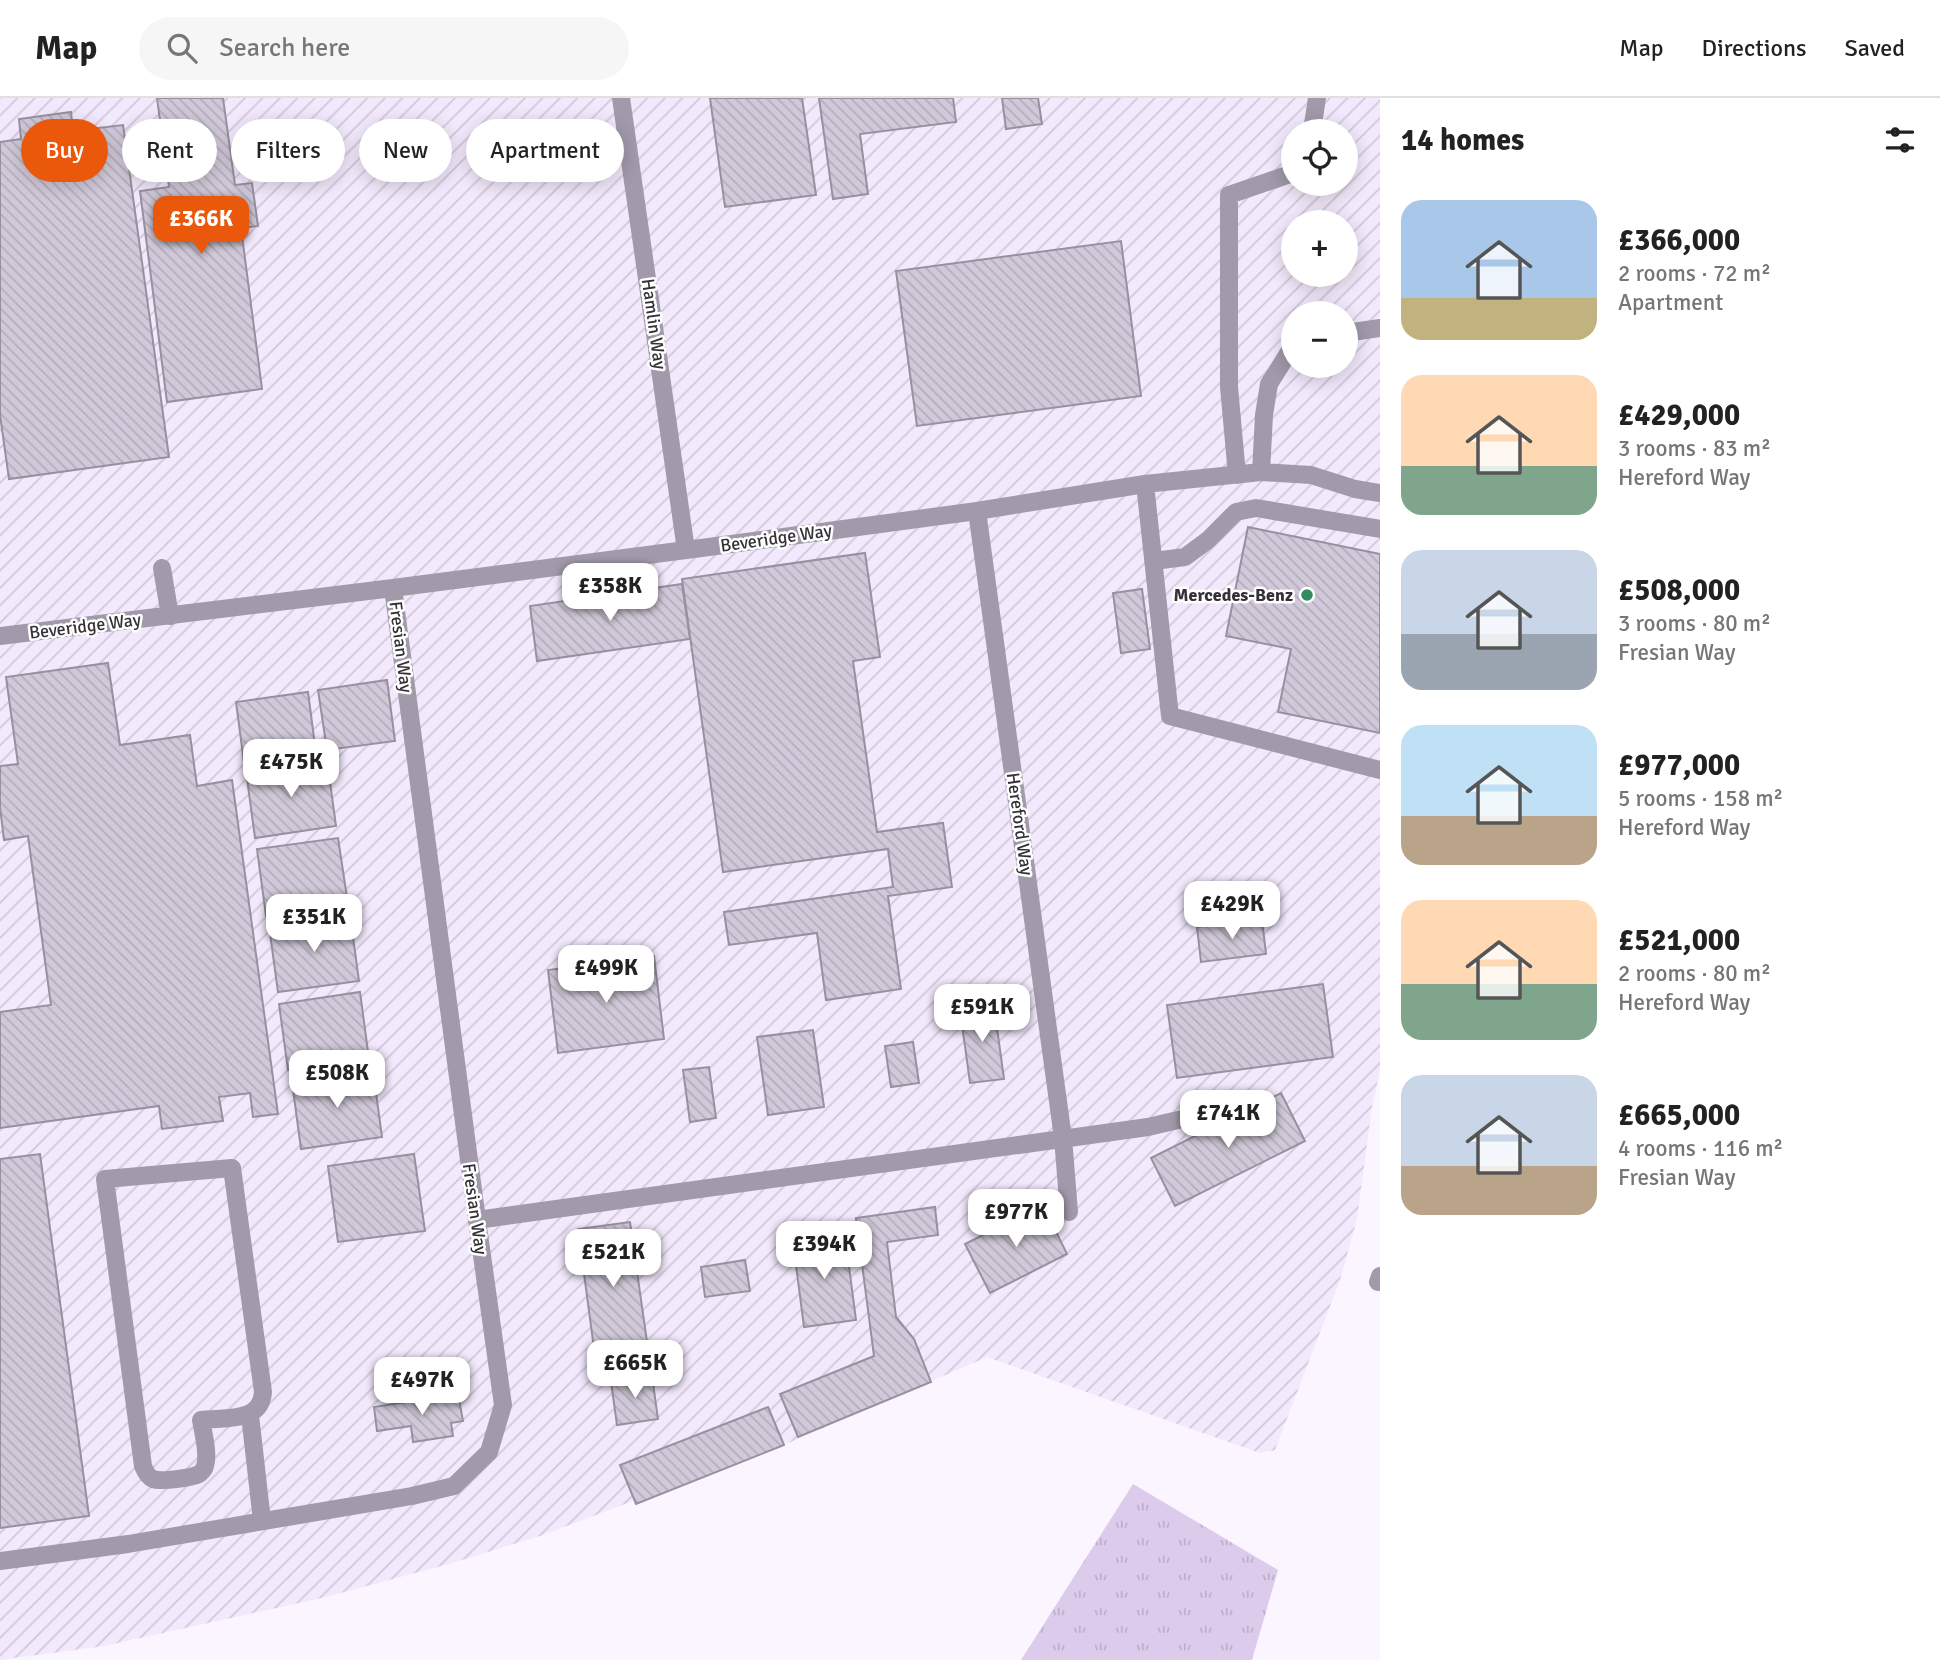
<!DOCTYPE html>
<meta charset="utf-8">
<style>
:root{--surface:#fff;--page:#f6f6f6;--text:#222;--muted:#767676;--line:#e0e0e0;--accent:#ea580c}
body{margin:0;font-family:Signika,sans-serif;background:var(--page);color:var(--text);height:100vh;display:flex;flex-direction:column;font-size:26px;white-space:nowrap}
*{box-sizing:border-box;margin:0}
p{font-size:23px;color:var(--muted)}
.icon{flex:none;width:38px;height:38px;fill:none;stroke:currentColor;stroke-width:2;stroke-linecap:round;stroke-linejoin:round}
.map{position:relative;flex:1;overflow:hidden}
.side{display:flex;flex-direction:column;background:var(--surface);width:560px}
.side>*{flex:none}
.guide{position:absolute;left:21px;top:21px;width:665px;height:63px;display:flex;gap:14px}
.buttons{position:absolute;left:1281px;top:21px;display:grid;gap:14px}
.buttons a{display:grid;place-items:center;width:77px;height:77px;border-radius:50%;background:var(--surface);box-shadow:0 4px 18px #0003;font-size:35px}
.price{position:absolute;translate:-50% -60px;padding:0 16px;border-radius:14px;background:#fff;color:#222;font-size:23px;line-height:46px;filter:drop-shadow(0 2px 4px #0008)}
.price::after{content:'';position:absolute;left:50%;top:42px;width:21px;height:16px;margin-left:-10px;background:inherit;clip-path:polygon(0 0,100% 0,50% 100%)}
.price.current{background:var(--accent);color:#fff}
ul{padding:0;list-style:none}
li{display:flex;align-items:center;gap:21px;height:175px;padding:0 21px}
li span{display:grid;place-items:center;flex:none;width:196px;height:140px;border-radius:21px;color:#555}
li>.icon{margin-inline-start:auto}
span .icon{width:84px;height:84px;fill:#fffc;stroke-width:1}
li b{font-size:30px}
h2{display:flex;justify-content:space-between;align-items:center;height:84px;padding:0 21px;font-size:30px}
.tag{padding:0 24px;border-radius:32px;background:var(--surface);box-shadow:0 4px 18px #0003;font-size:24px;line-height:63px}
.tag.current{background:var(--accent);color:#fff}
header{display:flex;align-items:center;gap:42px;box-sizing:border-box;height:98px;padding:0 35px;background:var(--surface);border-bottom:2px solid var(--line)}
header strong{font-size:33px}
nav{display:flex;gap:38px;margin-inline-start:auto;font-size:24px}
.search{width:490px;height:63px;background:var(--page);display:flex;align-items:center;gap:18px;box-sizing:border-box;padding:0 24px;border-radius:38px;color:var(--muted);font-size:26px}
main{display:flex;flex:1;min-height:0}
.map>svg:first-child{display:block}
</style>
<header>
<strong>Map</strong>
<div class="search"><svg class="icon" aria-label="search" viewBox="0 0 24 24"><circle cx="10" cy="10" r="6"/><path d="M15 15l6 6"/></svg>Search here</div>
<nav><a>Map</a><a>Directions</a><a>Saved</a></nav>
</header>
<main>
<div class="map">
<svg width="1380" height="1562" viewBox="0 0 1380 1562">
<defs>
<pattern id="industrial-furrows" width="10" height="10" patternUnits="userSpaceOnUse" patternTransform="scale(1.75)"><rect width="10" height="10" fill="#f3e9fc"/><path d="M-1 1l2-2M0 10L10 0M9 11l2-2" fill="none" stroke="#d1c8d9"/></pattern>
<pattern id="grass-tufts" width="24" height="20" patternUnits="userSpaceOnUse" patternTransform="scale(1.75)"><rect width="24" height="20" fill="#ddcbec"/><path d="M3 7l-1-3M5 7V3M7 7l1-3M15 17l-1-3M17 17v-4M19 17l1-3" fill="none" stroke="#beafcb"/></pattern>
<pattern id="building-back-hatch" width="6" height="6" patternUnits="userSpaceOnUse" patternTransform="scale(1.75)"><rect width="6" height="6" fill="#d1c9d9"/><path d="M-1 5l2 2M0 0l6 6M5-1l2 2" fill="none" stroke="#b4adbb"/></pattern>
</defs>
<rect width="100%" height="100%" fill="#faf5ff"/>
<path fill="url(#industrial-furrows)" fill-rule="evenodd" d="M0,0H1380V973L1372,1009L1357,1121L1340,1182L1275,1352L1260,1355L987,1259L791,1344L540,1438L449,1466L326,1499L104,1548L0,1562ZM1293,33H1346V86H1293ZM1293,124H1346V177H1293ZM1293,215H1346V268H1293Z"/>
<path fill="url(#grass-tufts)" d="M1133,1386L1278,1472L1252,1562H1021Z"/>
<path fill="url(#building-back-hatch)" stroke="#98909f" stroke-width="2" d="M157,0H223L235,87L252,85L258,128L241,130L262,291L167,304L140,93L169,89Z
M710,0H802L816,97L725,109Z
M819,0H953L956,24L860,36L868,96L833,101Z
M1002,0H1038L1042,26L1006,31Z
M71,14L73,33L123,27L169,359L9,381L0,317V44L21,41L19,21Z
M1121,143L1141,298L917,328L896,173Z
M1248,429L1380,456V635L1278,614L1291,551L1226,538Z
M865,455L880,559L853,563L877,734L943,725L952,789L888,798L901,891L826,902L817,835L729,847L724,814L893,789L888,751L723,774L682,481Z
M682,486L690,541L537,563L530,508Z
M1142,491L1150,551L1121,555L1113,495Z
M108,565L120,647L190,637L197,688L232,682L278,1016L253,1019L250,995L219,999L223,1023L162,1031L159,1008L0,1030V914L51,907L28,738L4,742L0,709V668L18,666L6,579Z
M387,582L395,643L327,652L318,592Z
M308,594L316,655L244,665L236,604Z
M327,662L336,728L255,740L246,673Z
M338,740L348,806L266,818L257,751Z
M350,817L359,883L278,894L269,828Z
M1262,821L1266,856L1201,864L1197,829Z
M654,858L664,941L558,955L548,872Z
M1323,886L1333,959L1177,980L1167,907Z
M360,894L369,961L288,972L279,906Z
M994,908L1004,981L970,985L960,912Z
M813,932L824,1009L768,1017L757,939Z
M913,944L919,985L891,989L885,948Z
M709,969L716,1020L690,1024L683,972Z
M373,973L382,1039L301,1051L292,984Z
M1281,995L1305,1043L1175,1108L1151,1060Z
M40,1056L89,1418L0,1430V1061Z
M414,1056L425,1133L338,1144L328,1068Z
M1043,1107L1067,1156L990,1195L965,1146Z
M935,1109L938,1137L887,1144L896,1219L914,1241L931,1284L798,1339L780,1296L874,1258L856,1120Z
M630,1124L648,1251L595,1258L578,1131Z
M845,1138L856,1222L804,1229L793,1144Z
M745,1162L750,1193L705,1199L701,1169Z
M652,1278L658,1321L617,1327L611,1284Z
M458,1296L463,1323L451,1325L453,1338L413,1344L411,1328L377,1333L374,1309Z
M768,1309L784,1347L636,1406L620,1367Z"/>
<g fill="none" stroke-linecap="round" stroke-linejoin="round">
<path stroke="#a29aaa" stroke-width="18" d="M621,0L686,452
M1312,33L1317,0
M1346,235L1380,230
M1261,374L1264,317L1269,286L1289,254L1293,251
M1237,377L1229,289V97L1293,75
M1145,386L1170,618L1380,672
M977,413L1063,1040L1069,1114
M1154,463L1185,459L1208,442L1236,414L1256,410L1380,431
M162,470L170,518
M0,538L393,490L686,452L977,413L1145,386L1261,374L1311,377L1355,391L1380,395
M232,1070L263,1294C261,1325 226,1319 201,1322C203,1334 209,1357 205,1368C205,1370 201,1375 199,1376C192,1380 161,1384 153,1381C148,1379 145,1373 143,1368L105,1081Z
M477,1122L1148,1029L1191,1019
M1378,1184L1380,1178
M250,1317L262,1423
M0,1463L128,1446L412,1398L454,1388L489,1354L503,1307L477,1122L393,490"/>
</g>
<circle fill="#328b61" stroke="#fff" stroke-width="2.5" cx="1307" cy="497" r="7"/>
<g text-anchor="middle" stroke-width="5" stroke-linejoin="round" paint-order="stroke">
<g font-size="18" fill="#343137" stroke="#fff">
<text transform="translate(654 226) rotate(82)" y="6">Hamlin Way</text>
<text transform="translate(776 440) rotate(-8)" y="6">Beveridge Way</text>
<text transform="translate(85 528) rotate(-7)" y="6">Beveridge Way</text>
<text transform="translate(401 549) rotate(83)" y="6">Fresian Way</text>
<text transform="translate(1020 726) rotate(82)" y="6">Hereford Way</text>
<text transform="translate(475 1111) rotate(82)" y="6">Fresian Way</text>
</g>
<g font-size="18" font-weight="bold" fill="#343137" stroke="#fff" text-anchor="end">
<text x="1293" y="503">Mercedes-Benz</text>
</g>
</g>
</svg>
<div class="buttons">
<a><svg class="icon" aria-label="locate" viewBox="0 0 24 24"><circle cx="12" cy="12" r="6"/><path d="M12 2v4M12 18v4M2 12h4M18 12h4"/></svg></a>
<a>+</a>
<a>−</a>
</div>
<b class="price current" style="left:201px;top:158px">£366K</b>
<b class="price" style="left:610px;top:525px">£358K</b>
<b class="price" style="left:291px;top:701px">£475K</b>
<b class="price" style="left:1232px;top:843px">£429K</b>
<b class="price" style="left:314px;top:856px">£351K</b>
<b class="price" style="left:606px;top:907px">£499K</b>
<b class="price" style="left:982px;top:946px">£591K</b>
<b class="price" style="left:337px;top:1012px">£508K</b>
<b class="price" style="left:1228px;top:1052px">£741K</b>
<b class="price" style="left:1016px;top:1151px">£977K</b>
<b class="price" style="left:824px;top:1183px">£394K</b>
<b class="price" style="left:613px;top:1191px">£521K</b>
<b class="price" style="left:635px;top:1302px">£665K</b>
<b class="price" style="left:422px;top:1319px">£497K</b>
<div class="guide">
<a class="tag current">Buy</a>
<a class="tag">Rent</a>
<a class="tag">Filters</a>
<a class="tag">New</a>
<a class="tag">Apartment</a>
</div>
</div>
<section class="side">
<h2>14 homes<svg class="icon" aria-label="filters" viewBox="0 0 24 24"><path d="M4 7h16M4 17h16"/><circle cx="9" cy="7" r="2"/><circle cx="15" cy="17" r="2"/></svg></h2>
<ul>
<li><span style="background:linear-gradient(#a9c7e8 70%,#c2b280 0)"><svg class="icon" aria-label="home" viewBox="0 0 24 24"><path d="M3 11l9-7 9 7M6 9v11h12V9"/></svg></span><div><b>£366,000</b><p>2 rooms · 72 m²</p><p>Apartment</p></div></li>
<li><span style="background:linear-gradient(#ffd9b3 65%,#7fa58c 0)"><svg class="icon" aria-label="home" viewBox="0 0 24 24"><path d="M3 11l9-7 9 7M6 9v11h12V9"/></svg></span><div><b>£429,000</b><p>3 rooms · 83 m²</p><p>Hereford Way</p></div></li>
<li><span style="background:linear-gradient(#c9d6e8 60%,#9aa5b1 0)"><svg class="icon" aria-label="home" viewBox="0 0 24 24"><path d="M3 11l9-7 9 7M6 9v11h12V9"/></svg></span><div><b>£508,000</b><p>3 rooms · 80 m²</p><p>Fresian Way</p></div></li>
<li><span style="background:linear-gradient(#bfe0f5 65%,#b9a48a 0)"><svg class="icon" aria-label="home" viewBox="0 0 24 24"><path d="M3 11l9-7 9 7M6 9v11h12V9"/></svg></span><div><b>£977,000</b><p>5 rooms · 158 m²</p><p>Hereford Way</p></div></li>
<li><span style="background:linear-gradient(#ffd9b3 60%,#7fa58c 0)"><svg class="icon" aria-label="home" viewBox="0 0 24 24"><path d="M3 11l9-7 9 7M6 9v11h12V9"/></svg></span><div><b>£521,000</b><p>2 rooms · 80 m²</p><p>Hereford Way</p></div></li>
<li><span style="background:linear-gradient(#c9d6e8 65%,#b9a48a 0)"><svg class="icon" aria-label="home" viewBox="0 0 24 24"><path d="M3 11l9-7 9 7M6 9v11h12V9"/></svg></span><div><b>£665,000</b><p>4 rooms · 116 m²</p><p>Fresian Way</p></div></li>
</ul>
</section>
</main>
